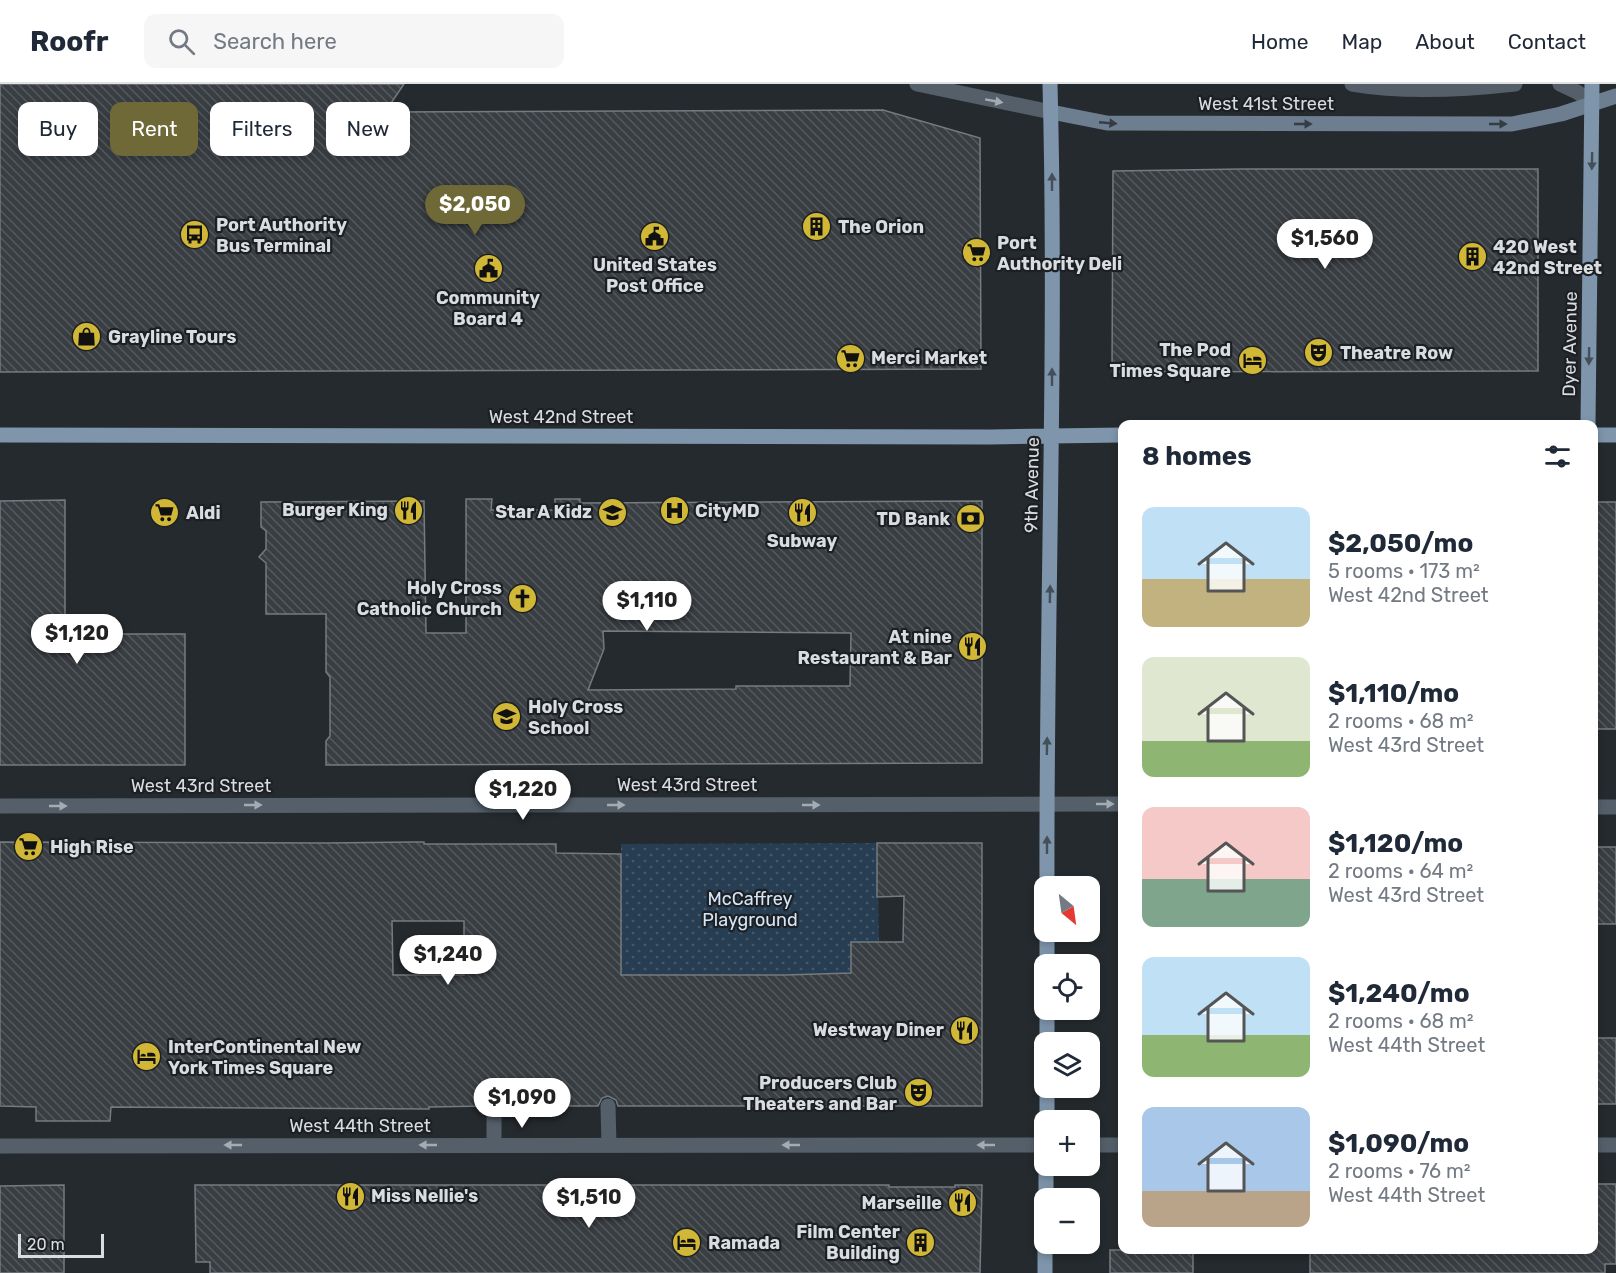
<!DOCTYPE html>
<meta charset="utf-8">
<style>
:root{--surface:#fff;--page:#f6f6f7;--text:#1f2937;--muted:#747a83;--line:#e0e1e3;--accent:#6f6937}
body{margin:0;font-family:Rubik,sans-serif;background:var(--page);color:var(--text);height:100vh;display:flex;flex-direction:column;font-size:22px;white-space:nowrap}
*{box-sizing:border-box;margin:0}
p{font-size:20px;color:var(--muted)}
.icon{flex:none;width:33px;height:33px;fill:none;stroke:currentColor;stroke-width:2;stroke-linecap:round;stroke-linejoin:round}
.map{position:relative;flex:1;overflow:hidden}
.side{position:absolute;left:1118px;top:336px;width:480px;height:834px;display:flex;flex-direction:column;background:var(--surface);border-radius:12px;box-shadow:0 3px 9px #0003}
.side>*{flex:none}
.hud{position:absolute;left:18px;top:18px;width:570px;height:54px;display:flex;gap:12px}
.needle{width:39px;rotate:151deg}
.controls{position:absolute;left:1034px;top:792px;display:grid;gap:12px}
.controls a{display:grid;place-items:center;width:66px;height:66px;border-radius:12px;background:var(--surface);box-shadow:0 3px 9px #0003;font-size:30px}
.scale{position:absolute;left:18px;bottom:15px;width:86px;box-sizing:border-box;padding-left:6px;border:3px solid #dadde0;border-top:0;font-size:16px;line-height:21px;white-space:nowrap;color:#dadde0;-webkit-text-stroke:4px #1c2024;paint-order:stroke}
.price{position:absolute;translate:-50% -51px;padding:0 14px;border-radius:21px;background:#fff;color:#222;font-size:20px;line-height:39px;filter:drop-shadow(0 2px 3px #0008)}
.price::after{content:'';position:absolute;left:50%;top:36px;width:18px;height:14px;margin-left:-9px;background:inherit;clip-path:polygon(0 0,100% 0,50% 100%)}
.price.selected{background:var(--accent);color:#fff}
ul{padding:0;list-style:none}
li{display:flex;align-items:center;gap:18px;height:150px;padding:0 24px}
li span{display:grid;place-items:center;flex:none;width:168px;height:120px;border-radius:12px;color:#555}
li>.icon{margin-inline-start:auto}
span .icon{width:72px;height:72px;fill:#fffc;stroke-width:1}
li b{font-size:26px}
h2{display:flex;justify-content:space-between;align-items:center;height:72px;padding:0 24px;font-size:26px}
.tag{padding:0 21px;border-radius:12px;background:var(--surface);box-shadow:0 3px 9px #0003;font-size:21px;line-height:54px}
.tag.selected{background:var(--accent);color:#fff}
header{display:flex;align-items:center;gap:36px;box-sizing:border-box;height:84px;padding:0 30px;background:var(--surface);border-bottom:2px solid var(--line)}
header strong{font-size:28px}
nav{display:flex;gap:33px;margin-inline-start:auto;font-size:21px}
.search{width:420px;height:54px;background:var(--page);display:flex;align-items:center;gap:15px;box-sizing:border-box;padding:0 21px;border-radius:12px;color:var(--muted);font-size:22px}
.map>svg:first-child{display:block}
</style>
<header>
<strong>Roofr</strong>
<div class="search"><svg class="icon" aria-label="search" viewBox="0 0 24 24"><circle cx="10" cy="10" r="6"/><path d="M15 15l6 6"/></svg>Search here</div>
<nav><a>Home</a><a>Map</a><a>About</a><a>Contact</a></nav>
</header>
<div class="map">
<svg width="1616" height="1189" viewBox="0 0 1616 1189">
<defs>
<pattern id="grass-dots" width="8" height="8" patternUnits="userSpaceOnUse" patternTransform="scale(1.5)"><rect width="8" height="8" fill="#273d52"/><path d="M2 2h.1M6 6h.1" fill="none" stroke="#46596b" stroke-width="1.8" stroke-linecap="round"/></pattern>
<pattern id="building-back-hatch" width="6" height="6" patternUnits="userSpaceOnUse" patternTransform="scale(1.5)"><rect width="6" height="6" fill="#393e43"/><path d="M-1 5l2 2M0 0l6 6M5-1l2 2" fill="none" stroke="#55595e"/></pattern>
</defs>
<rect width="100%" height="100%" fill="#252a2e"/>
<path fill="url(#grass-dots)" d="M877,759L879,858H851V890L621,891V760Z"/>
<path fill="url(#building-back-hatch)" stroke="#767b80" stroke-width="1.5" fill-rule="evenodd" d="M0,0H404L385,28L883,26L980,54L981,285L0,288Z
M1242,85H1538V287L1112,288L1113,87Z
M466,415H492L491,426H555V415H580V419L982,417V679L326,681V657L330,652V593L326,588V530H266V479L259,473L266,465V447L261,443V418L424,417L426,549H466ZM603,547L851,549L850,602H736V605L588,606L604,565Z
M65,416V550H185V681H0V417Z
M1593,418H1616V645H1593Z
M0,758L327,759L413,758H424V760H556V769L621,770V891H785L851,889V858H903L904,812L877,813V759H982V1022H851L785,1024V1022H618L616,1016L608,1012L602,1014L598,1022H504L499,1014L493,1012L486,1017L484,1022L429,1023V1025L111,1023L110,1037H36V1023L0,1022ZM392,837H464V891H393Z
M1593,763H1616V840H1593Z
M1593,954H1616V1020H1593Z
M1593,1100H1616V1180H1605V1189H1310V1166H1593Z
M64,1101V1189H0V1102Z
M195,1101H889V1103H955V1101H982L980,1189H210V1178H196Z
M1110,1166H1193V1189H1110Z"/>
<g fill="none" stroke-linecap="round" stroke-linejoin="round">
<path stroke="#545f6a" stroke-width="15" d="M1352,0C1404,9 1462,6 1515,0
M1560,0L1577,8L1592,18
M608,1022L609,1061
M494,1061V1022"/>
<path stroke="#545f6a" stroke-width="15" d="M917,0L1051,28
M0,722L1122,720
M1593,723H1616
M1089,1061H1122
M1593,1061H1616
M0,1062L1044,1061"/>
<path stroke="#6c7e8f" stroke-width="15" d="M1051,28L1107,39L1512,40L1561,30L1616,12"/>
<path stroke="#7e95ab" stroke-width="15" d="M1588,340L1592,0
M0,351L991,353L1122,351
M1593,351H1616
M1047,802C1046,535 1057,268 1050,0
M1047,848V880
M1047,926V958
M1047,1004V1036
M1046,1114V1082
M1045,1160V1189"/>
</g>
<defs><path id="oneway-solid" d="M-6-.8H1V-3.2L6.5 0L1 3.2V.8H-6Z" transform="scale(1.5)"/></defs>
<g fill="#a4abb1">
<use href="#oneway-solid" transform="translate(994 17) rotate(10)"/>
<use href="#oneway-solid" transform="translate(1105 720)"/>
<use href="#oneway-solid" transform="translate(253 721)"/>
<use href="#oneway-solid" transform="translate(616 721)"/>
<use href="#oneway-solid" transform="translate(811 721)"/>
<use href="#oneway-solid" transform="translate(58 722)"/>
<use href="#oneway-solid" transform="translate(233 1061) rotate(180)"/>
<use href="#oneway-solid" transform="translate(428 1061) rotate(180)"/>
<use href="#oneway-solid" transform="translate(791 1061) rotate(180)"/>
<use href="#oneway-solid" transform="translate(986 1061) rotate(180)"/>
</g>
<g fill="#343c44">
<use href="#oneway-solid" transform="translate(1108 39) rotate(5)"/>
<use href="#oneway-solid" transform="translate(1303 40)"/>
<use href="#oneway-solid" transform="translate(1498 40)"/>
</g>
<g fill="#434f5a">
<use href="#oneway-solid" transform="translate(1592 77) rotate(91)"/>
<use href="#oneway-solid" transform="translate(1052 98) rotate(-90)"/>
<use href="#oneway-solid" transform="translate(1589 272) rotate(91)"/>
<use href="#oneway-solid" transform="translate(1052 293) rotate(-90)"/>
<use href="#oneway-solid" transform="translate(1050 510) rotate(-89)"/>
<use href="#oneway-solid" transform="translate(1047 662) rotate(-89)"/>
<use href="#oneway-solid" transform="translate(1047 761) rotate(-90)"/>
</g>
<defs>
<symbol id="building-disc" viewBox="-11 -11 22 22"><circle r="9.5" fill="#d1b736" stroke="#1c2024"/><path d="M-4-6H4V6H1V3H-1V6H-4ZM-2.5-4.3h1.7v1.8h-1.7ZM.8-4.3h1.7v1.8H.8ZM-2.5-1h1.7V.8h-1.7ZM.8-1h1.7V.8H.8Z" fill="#111"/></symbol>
<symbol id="bus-disc" viewBox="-11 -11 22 22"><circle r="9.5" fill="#d1b736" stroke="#1c2024"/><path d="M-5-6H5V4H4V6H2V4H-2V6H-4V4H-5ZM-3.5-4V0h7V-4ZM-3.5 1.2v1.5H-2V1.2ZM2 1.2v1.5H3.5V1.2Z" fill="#111"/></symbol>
<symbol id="civic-disc" viewBox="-11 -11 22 22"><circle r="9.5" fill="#d1b736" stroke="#1c2024"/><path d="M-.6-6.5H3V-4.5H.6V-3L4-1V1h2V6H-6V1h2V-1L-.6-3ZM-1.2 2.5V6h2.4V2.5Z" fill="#111"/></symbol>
<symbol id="supermarket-disc" viewBox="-11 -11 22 22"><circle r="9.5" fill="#d1b736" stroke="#1c2024"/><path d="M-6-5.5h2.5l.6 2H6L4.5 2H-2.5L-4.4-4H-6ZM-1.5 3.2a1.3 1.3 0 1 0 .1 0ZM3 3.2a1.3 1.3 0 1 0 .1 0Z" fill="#111"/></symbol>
<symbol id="shop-disc" viewBox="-11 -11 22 22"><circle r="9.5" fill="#d1b736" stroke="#1c2024"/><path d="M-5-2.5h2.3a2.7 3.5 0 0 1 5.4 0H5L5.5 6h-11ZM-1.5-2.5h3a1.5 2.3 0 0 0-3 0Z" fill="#111"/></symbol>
<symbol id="theatre-disc" viewBox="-11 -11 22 22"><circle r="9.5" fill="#d1b736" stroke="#1c2024"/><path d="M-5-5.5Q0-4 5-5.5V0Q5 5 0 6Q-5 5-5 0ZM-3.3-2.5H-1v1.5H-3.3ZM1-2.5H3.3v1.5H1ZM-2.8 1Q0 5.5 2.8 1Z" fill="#111"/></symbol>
<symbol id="hotel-disc" viewBox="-11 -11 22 22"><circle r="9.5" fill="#d1b736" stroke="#1c2024"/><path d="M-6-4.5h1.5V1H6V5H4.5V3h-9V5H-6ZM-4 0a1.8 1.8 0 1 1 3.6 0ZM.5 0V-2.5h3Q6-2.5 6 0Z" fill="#111"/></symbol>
<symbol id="restaurant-disc" viewBox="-11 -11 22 22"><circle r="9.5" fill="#d1b736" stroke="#1c2024"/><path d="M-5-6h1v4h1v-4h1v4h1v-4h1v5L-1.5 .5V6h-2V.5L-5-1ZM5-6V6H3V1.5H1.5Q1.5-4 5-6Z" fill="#111"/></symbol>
<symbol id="hospital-disc" viewBox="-11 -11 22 22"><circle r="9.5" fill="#d1b736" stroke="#1c2024"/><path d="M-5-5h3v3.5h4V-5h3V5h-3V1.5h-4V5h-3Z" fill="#111"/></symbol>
<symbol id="school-disc" viewBox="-11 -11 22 22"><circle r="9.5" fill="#d1b736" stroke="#1c2024"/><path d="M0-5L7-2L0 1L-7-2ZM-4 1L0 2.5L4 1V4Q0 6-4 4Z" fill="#111"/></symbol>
<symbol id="bank-disc" viewBox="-11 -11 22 22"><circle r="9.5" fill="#d1b736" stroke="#1c2024"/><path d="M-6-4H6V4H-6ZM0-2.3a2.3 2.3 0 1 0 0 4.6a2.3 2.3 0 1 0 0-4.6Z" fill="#111"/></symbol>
<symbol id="church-disc" viewBox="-11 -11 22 22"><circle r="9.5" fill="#d1b736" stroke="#1c2024"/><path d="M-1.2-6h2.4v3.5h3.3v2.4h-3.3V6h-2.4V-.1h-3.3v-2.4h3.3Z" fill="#111"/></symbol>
</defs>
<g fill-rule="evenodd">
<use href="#building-disc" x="800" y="126" width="33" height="33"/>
<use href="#bus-disc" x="178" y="134" width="33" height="33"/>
<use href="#civic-disc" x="638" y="136" width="33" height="33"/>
<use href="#supermarket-disc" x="960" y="152" width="33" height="33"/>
<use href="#building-disc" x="1456" y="156" width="33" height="33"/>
<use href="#civic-disc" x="472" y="168" width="33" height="33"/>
<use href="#shop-disc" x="70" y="236" width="33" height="33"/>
<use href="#theatre-disc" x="1302" y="252" width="33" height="33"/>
<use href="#supermarket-disc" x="834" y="258" width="33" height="33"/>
<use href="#hotel-disc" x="1236" y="260" width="33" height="33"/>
<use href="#restaurant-disc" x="392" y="410" width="33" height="33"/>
<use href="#hospital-disc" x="658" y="410" width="33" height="33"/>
<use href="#school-disc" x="596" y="412" width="33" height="33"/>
<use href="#restaurant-disc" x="786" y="412" width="33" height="33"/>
<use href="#supermarket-disc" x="148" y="412" width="33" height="33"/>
<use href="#bank-disc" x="954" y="418" width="33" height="33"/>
<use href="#church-disc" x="506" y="498" width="33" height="33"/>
<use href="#restaurant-disc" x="956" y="546" width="33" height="33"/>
<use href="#school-disc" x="490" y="616" width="33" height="33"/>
<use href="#supermarket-disc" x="12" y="746" width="33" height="33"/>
<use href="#restaurant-disc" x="948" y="930" width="33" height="33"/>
<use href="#hotel-disc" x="130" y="956" width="33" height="33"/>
<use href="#theatre-disc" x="902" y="992" width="33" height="33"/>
<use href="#restaurant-disc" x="334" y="1096" width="33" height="33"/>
<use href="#restaurant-disc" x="946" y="1102" width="33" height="33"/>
<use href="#building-disc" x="904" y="1142" width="33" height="33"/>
<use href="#hotel-disc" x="670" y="1142" width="33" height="33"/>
</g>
<g text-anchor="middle" stroke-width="4.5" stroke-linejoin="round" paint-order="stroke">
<g font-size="18" fill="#dadde0" stroke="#1c2024">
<text x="1266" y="26">West 41st Street</text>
<text transform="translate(1570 260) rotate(-89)" y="6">Dyer Avenue</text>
<text x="561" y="339">West 42nd Street</text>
<text transform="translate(1032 401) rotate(-89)" y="6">9th Avenue</text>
<text x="687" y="707">West 43rd Street</text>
<text x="201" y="708">West 43rd Street</text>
<text x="360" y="1048">West 44th Street</text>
</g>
<g font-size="18" font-weight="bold" fill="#dadde0" stroke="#1c2024" text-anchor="start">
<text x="216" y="147">Port Authority<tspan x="216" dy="21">Bus Terminal</tspan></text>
<text x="838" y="149">The Orion</text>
<text x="997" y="165">Port<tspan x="997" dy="21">Authority Deli</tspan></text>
<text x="1493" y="169">420 West<tspan x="1493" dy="21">42nd Street</tspan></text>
<text x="655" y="187" text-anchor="middle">United States<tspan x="655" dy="21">Post Office</tspan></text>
<text x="488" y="220" text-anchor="middle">Community<tspan x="488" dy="21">Board 4</tspan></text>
<text x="108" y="259">Grayline Tours</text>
<text x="1231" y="272" text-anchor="end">The Pod<tspan x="1231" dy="21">Times Square</tspan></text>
<text x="1340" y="275">Theatre Row</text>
<text x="871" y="280">Merci Market</text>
<text x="388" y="432" text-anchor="end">Burger King</text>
<text x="695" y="433">CityMD</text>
<text x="592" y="434" text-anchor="end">Star A Kidz</text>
<text x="186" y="435">Aldi</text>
<text x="950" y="441" text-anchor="end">TD Bank</text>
<text x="802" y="463" text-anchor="middle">Subway</text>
<text x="502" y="510" text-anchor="end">Holy Cross<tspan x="502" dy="21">Catholic Church</tspan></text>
<text x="952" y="559" text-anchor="end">At nine<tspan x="952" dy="21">Restaurant &amp; Bar</tspan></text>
<text x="528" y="629">Holy Cross<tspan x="528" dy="21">School</tspan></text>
<text x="50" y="769">High Rise</text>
<text x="944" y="952" text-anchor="end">Westway Diner</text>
<text x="168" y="969">InterContinental New<tspan x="168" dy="21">York Times Square</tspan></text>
<text x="897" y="1005" text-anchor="end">Producers Club<tspan x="897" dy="21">Theaters and Bar</tspan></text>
<text x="371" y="1118">Miss Nellie's</text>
<text x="942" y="1125" text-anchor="end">Marseille</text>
<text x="900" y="1154" text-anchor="end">Film Center<tspan x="900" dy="21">Building</tspan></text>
<text x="708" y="1165">Ramada</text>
</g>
<g font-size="18" fill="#d3e5f7" stroke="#1c2024">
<text x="750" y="821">McCaffrey<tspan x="750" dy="21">Playground</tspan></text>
</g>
</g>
</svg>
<div class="controls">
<a><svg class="needle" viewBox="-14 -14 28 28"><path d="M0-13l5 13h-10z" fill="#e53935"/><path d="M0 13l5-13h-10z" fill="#747a83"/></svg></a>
<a><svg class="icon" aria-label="locate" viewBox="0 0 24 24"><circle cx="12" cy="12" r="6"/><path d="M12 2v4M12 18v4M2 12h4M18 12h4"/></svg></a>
<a><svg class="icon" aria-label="layers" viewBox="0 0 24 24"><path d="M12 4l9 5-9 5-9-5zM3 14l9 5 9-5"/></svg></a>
<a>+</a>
<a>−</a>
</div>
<div class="scale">20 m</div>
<b class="price selected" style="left:475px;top:152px">$2,050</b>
<b class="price" style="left:1325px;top:186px">$1,560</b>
<b class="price" style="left:647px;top:548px">$1,110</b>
<b class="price" style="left:77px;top:581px">$1,120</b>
<b class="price" style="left:523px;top:737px">$1,220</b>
<b class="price" style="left:448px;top:902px">$1,240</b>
<b class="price" style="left:522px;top:1045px">$1,090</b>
<b class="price" style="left:589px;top:1145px">$1,510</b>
<div class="hud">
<a class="tag">Buy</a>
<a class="tag selected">Rent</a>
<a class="tag">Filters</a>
<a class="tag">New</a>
</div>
<section class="side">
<h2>8 homes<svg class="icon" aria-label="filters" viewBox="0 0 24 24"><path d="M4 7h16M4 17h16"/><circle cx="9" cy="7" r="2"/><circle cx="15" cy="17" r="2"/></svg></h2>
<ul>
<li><span style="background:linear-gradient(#bfe0f5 60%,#c2b280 0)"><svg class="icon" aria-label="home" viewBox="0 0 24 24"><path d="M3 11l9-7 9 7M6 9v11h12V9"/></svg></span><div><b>$2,050/mo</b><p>5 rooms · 173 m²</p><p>West 42nd Street</p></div></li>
<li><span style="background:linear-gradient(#dfe7d0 70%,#8fb573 0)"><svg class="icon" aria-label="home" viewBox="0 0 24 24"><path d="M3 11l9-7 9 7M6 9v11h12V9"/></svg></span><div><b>$1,110/mo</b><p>2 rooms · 68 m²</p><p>West 43rd Street</p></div></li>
<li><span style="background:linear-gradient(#f6c9c9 60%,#7fa58c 0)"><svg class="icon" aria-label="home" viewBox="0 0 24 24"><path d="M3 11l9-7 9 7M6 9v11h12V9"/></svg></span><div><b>$1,120/mo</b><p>2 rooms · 64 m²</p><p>West 43rd Street</p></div></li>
<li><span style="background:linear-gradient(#bfe0f5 65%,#8fb573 0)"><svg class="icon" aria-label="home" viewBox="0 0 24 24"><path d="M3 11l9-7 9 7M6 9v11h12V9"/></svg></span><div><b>$1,240/mo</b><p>2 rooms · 68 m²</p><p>West 44th Street</p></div></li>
<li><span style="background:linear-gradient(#a9c7e8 70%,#b9a48a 0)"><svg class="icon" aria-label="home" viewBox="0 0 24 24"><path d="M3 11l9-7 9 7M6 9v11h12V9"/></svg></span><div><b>$1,090/mo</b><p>2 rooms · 76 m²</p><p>West 44th Street</p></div></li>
</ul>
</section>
</div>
